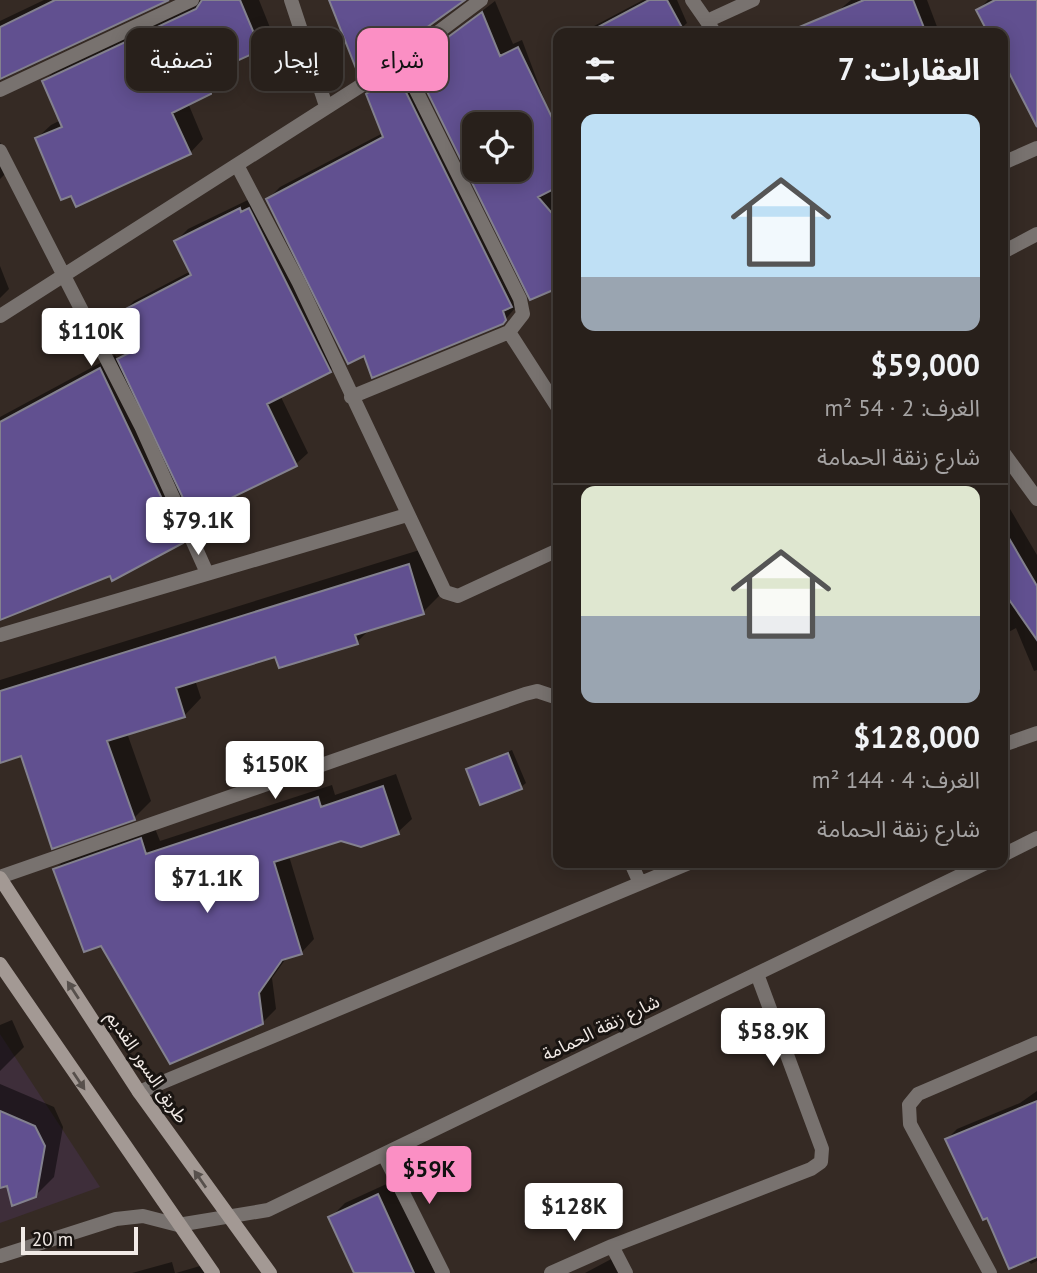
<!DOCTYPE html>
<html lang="ar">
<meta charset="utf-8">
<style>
:root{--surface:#28201b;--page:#302824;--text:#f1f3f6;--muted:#a5a3a3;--line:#443e3a;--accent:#fb8fc4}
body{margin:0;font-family:"PT Sans","Noto Sans Arabic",sans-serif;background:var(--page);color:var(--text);direction:rtl;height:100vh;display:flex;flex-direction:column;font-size:26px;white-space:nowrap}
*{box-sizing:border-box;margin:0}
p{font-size:23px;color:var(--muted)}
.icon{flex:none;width:38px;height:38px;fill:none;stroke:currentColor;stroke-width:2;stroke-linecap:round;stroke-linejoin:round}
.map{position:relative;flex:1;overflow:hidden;direction:ltr}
.panel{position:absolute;left:553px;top:28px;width:455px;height:840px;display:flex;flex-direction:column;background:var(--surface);border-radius:14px;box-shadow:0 4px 18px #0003,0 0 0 2px var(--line);direction:rtl}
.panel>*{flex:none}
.banner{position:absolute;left:21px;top:28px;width:427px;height:63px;direction:rtl;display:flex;gap:14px}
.buttons{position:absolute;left:462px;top:112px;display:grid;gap:14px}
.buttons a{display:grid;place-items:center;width:70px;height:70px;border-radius:14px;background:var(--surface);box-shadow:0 4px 18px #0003,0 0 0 2px var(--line);font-size:35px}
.scale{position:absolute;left:21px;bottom:18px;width:117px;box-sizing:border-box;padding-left:7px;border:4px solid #f1eae6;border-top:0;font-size:19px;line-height:24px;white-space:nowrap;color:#f1eae6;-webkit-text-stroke:5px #191411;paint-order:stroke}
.price{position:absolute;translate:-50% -60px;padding:0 16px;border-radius:7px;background:#fff;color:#222;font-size:23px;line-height:46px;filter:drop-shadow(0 2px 4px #0008)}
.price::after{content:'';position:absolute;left:50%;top:42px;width:21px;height:16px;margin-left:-10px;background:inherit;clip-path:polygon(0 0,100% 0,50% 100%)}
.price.on{background:var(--accent);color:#111}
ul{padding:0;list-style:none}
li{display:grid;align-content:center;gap:14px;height:371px;padding:0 28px}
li+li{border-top:2px solid var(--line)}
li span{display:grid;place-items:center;height:217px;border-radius:14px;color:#555}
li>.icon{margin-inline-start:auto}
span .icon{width:126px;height:126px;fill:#fffc;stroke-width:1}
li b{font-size:30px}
h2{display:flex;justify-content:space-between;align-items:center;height:84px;padding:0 28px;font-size:30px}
.tag{padding:0 24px;border-radius:14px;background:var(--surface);box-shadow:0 4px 18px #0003,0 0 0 2px var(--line);font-size:24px;line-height:63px}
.tag.on{background:var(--accent);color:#111}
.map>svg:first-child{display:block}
</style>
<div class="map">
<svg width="1037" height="1273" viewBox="0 0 1037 1273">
<rect width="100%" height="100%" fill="#352a24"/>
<path fill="#3e2e3a" d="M0,1034L100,1187L0,1223Z"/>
<path fill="#0007" d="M44,0H169L0,78V21Z
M202,0H259L273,35L260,48L223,65L224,78L210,92L188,103L203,139L190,153L37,138L51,125L61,120L44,81L58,68Z
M643,0H677L687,23L676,33H581Z
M851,0H927L939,32L847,33L838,11Z
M988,0H1037V108L1031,111L1003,58V33H990L978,10Z
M495,1L513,44L522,40L546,104L520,124H474V170H520V159L558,143V286L531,297L415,63Z
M409,63L517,306L502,323L365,354L268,199L280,187L383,133L368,94L380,82Z
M0,142L11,168L0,179Z
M252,198L341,359L330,371L280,395L308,453L296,464L191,516L196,528L182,542L110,574L0,609V417L115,355L118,361L139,344L122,313L134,301L191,271L176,241L188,229Z
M0,266L9,289L0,298Z
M1003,497L1037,555V670L1034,671L1016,628L1003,635Z
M426,548L440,595L423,612L371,628L357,642L276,655L195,680L201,698L184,716L127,733L151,801L134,818L22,754L0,761V680Z
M512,750L526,783L521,787L468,770Z
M396,774L412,819L398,832L341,839L289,856L314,939L301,953L287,957L272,978L276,1009L262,1023L55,869L69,856L154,826L160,841L332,785L335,795Z
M12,1020L24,1047L0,1071V1025Z
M0,1084L54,1107L63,1127L54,1177L35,1196L8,1184L0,1186Z
M1037,1091V1261L1031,1264L988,1216L947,1139L957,1129L1020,1103Z
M393,1181L435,1273H354L330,1218L345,1203Z
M617,1256L625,1273H585Z
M172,1262L175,1273H132Z
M207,1264L214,1273H176Z"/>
<path fill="#615090" stroke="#83818e" stroke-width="2" fill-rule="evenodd" d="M55,0H169L0,79V27Z
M202,0H240L261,50L210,73L211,94L172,113L191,154L76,207L71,196L61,200L35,138L62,127L42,81L196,9Z
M329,0H465L359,76Z
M649,0H667L685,33H587Z
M864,0H913L926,33H785Z
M995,0H1037V127L1003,61V33H988L976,10Z
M482,12L500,56L518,47L558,130V187L538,197L558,220V288L530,300L413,63ZM474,124H520V170H474Z
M397,74L512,307L503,311L506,320L503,324L372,378L364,356L348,364L266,199L383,137L366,94Z
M240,208L241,212L249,208L331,372L267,404L297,466L192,517L117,359L139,348L120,312L191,275L174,241Z
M100,368L183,543L112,581L110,576L0,620V422Z
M1003,528L1037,586V640L1003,591Z
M409,564L424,614L355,635L358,644L279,668L275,657L176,688L185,717L107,741L135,820L52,849L21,756L0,763V691Z
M508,753L522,789L480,805L466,769Z
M383,786L399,834L361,847L341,841L274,862L302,954L282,960L259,993L263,1024L170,1064L101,946L84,952L53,869L141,838L146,854L318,797L321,807Z
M1037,1101V1257L1009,1269L987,1218L983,1220L945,1139Z
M0,1111L35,1126L45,1146L36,1197L12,1206L7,1186L0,1188Z
M378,1194L414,1273H354L328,1217Z"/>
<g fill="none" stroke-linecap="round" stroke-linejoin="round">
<path stroke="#78726f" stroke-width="14" d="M291,0L326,106
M692,0L715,33
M707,21L753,0
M0,90L192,0
M0,151L141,426L207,573
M1003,163L1037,148
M238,167L299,283L445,592L458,596L558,550
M1003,252L1037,234
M0,316L401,60L481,0
M509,332L558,408
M351,397L509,332L523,314L520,299L401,60
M1003,452L1037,499
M0,635L407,515
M1003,745L1037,733
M1003,855L1037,838
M631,863L639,881
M0,877L525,694L537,691L558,698
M139,1092L689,863
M384,1155L443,1273
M612,1246L626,1273
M0,1256L116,1219L143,1216L178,1225L268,1210L986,863
M551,1273L612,1246L811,1169L821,1162L822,1149L757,974
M990,1273L910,1124L909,1105L918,1094L1037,1043"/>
<path stroke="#a39994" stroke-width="14" d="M0,878L139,1092L270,1273
M0,964L213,1273"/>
</g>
<defs><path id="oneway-solid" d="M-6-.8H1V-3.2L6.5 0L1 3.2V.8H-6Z" transform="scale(1.75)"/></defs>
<g fill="#57504c">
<use href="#oneway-solid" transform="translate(73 990) rotate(-123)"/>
<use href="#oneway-solid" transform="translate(79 1081) rotate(56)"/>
<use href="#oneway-solid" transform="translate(200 1179) rotate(-125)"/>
</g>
<g text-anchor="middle" stroke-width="6" stroke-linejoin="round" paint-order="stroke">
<g font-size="18" fill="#f1eae6" stroke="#191411">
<text transform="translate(601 1028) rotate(-26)" y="6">شارع زنقة الحمامة</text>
<text transform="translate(147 1067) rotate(56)" y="6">طريق السور القديم</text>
</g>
</g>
</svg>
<div class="buttons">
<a><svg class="icon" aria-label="locate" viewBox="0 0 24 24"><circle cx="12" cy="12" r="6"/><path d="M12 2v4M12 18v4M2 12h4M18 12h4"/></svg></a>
</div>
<div class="scale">20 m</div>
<b class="price" style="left:91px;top:368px">$110K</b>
<b class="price" style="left:198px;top:557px">$79.1K</b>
<b class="price" style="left:275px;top:801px">$150K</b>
<b class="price" style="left:207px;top:915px">$71.1K</b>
<b class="price" style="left:773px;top:1068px">$58.9K</b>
<b class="price on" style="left:429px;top:1206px">$59K</b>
<b class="price" style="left:574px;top:1243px">$128K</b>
<div class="banner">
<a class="tag on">شراء</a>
<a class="tag">إيجار</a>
<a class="tag">تصفية</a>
</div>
<section class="panel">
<h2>العقارات: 7<svg class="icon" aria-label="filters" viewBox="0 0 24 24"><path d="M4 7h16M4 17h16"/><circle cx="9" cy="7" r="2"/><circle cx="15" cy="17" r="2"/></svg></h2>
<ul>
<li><span style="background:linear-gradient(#bfe0f5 75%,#9aa5b1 0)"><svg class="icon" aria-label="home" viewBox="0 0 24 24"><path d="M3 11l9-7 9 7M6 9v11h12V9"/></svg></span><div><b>$59,000</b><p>الغرف: 2 · 54 m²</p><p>شارع زنقة الحمامة</p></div></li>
<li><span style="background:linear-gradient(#dfe7d0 60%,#9aa5b1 0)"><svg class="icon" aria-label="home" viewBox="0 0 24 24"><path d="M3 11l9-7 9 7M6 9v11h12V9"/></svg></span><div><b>$128,000</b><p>الغرف: 4 · 144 m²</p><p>شارع زنقة الحمامة</p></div></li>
</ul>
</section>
</div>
